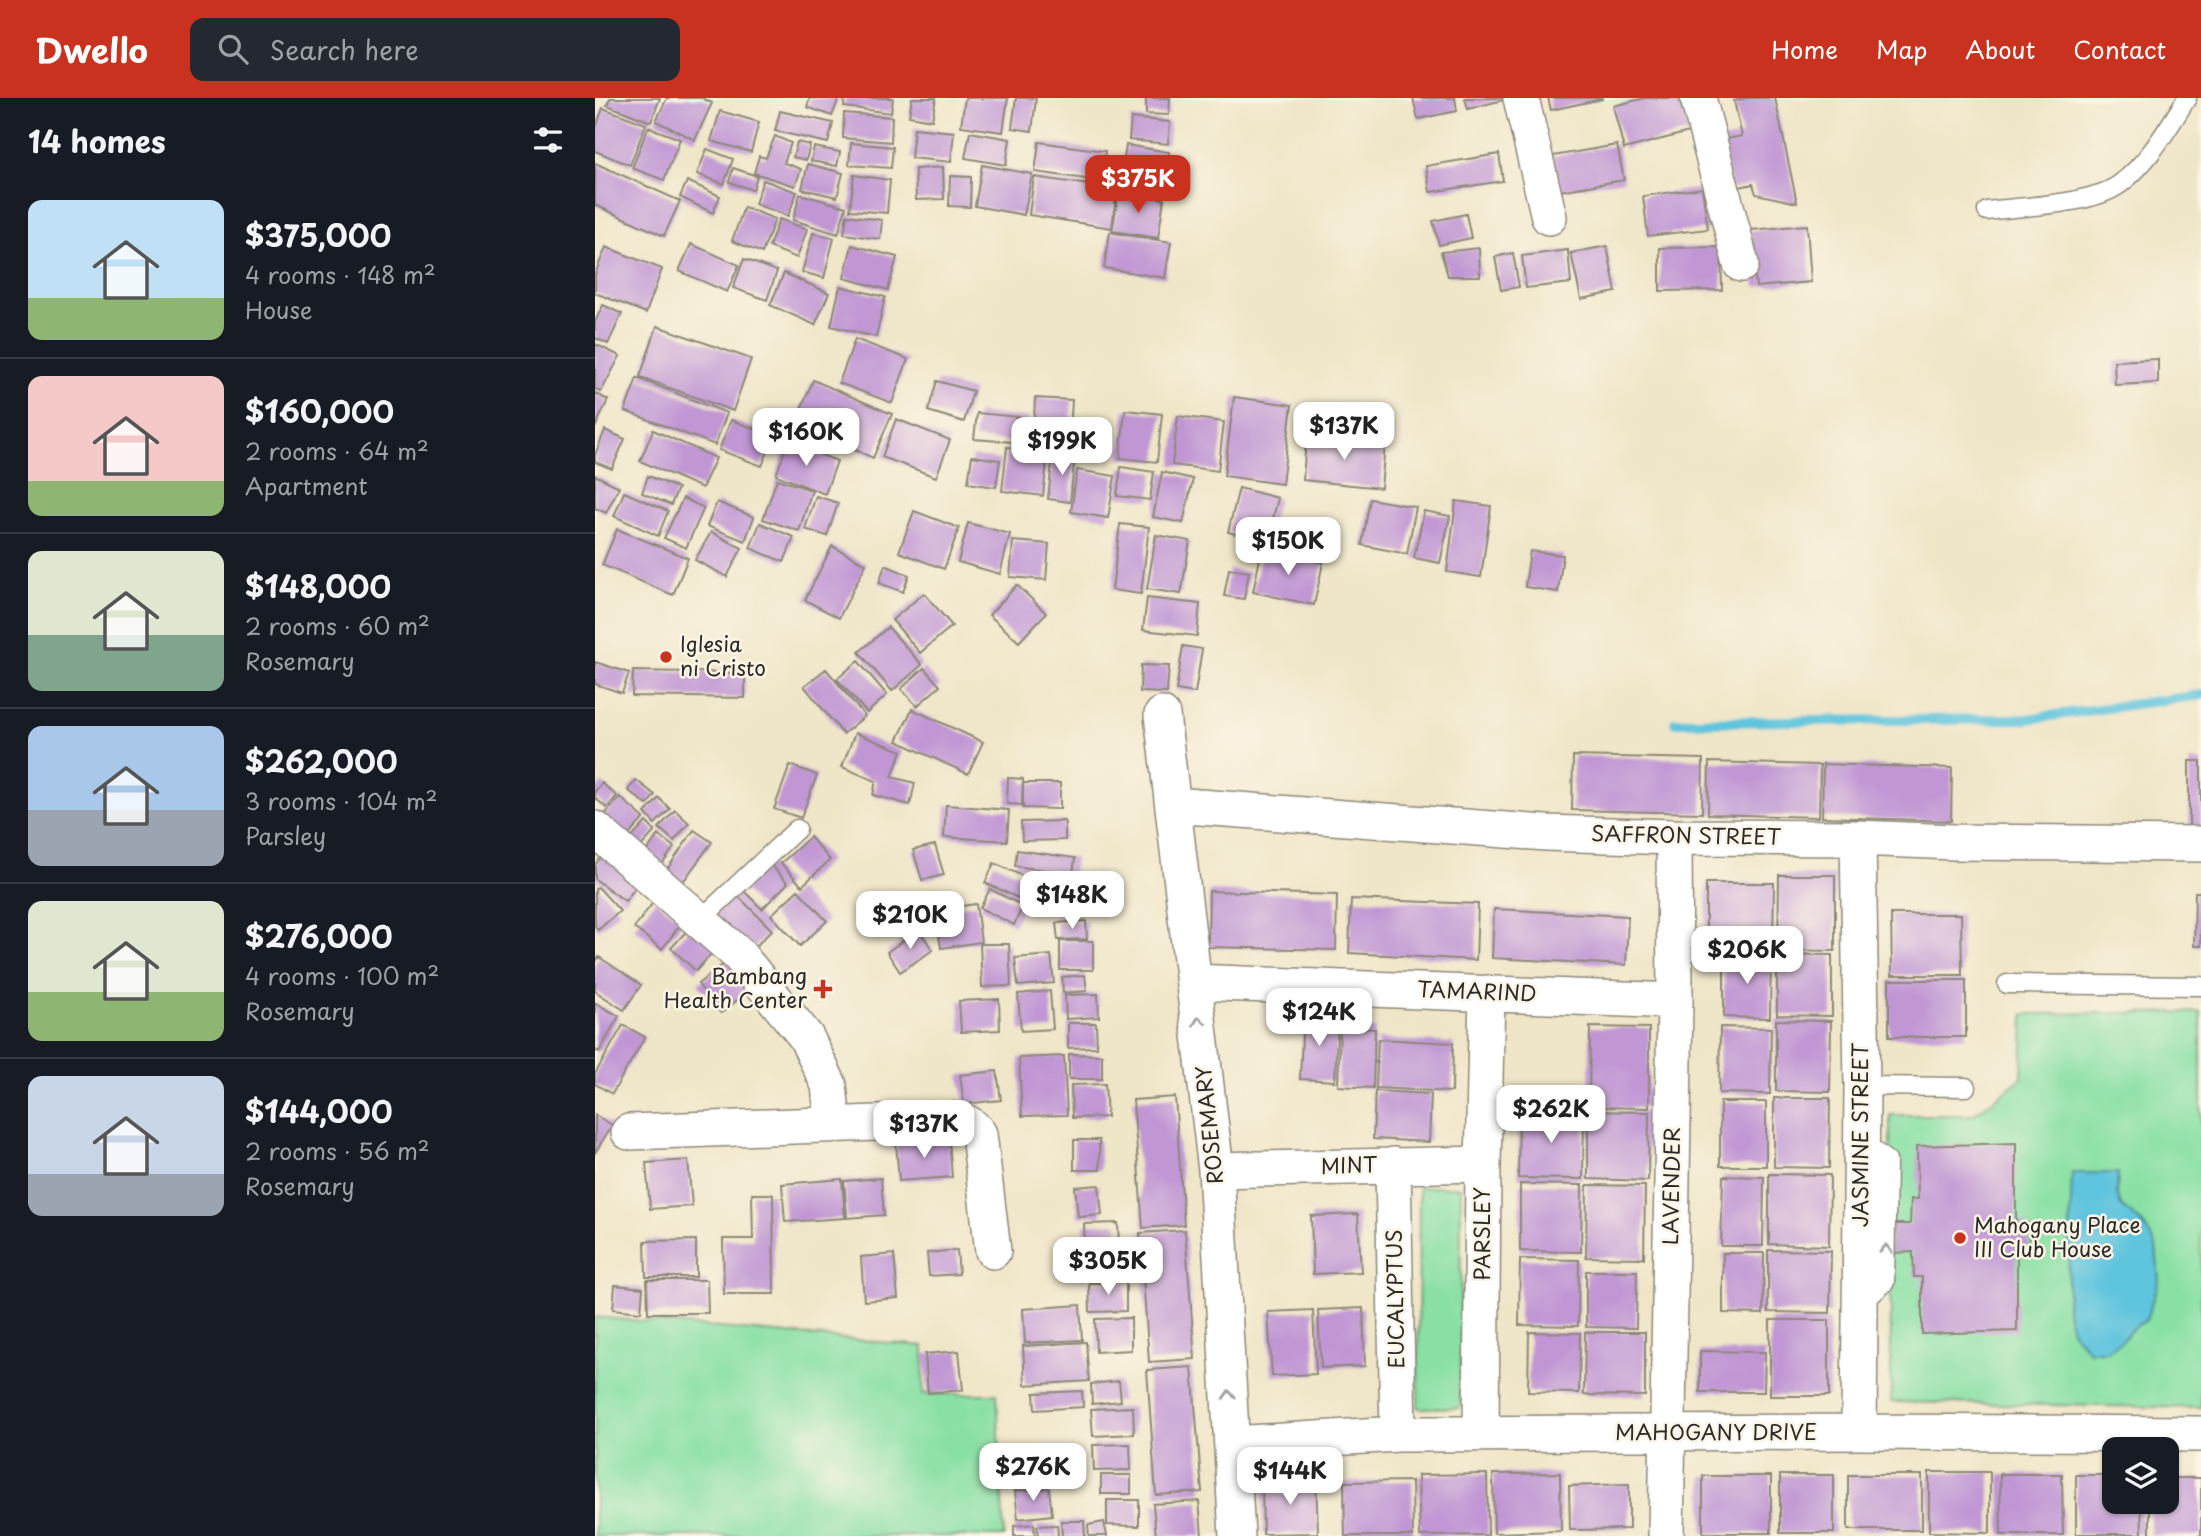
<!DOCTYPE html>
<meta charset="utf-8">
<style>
:root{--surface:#171b24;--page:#242831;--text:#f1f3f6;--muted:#9ea1a6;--line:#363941;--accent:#c8321e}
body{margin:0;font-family:"Playpen Sans",sans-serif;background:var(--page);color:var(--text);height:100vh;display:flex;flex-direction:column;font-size:26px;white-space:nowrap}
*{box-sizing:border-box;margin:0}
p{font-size:23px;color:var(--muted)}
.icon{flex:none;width:38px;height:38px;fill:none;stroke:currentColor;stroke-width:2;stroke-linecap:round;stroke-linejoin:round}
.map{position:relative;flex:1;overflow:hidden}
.panel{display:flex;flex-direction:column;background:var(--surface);width:595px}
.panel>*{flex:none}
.fabs{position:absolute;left:1507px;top:1339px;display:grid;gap:14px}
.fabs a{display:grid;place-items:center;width:77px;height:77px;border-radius:14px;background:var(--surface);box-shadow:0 2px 5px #0004;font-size:35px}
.price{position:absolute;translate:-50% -60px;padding:0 16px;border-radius:14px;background:#fff;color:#222;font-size:23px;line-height:46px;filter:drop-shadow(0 2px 4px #0008)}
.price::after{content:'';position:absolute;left:50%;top:42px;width:21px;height:16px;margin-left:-10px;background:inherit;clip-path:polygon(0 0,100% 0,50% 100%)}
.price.active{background:var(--accent);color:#fff}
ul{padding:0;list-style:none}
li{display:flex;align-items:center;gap:21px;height:175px;padding:0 28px}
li+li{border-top:2px solid var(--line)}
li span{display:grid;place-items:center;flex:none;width:196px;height:140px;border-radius:14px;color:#555}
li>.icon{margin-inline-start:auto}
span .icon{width:84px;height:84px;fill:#fffc;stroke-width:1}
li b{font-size:30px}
h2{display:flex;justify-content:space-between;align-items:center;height:84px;padding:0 28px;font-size:30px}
header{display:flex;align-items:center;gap:42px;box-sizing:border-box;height:98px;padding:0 35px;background:var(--accent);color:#fff}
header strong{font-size:33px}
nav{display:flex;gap:38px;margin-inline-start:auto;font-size:24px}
.search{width:490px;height:63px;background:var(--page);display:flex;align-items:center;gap:18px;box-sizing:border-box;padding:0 24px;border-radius:14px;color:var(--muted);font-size:26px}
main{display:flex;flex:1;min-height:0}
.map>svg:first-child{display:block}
</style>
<header>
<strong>Dwello</strong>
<div class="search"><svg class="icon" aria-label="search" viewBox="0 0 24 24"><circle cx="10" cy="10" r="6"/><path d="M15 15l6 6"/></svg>Search here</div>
<nav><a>Home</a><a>Map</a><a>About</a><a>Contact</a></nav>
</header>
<main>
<section class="panel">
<h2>14 homes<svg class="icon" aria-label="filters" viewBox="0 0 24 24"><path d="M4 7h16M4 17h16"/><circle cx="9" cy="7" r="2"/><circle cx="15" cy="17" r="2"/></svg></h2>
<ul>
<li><span style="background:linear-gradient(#bfe0f5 70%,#8fb573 0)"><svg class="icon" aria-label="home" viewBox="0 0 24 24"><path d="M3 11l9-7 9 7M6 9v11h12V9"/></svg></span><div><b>$375,000</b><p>4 rooms · 148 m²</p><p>House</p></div></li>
<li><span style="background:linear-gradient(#f6c9c9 75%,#8fb573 0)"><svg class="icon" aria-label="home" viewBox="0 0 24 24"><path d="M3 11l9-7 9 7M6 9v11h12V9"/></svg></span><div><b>$160,000</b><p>2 rooms · 64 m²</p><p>Apartment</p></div></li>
<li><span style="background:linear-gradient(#dfe7d0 60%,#7fa58c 0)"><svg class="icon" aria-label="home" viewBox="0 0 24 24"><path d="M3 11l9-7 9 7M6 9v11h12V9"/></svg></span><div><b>$148,000</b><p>2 rooms · 60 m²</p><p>Rosemary</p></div></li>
<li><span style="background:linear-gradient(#a9c7e8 60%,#9aa5b1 0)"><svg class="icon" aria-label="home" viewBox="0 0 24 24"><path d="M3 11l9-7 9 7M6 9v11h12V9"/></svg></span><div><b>$262,000</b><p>3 rooms · 104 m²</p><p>Parsley</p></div></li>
<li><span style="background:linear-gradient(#dfe7d0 65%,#8fb573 0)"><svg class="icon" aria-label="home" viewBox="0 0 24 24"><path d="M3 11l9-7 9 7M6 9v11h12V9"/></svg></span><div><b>$276,000</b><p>4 rooms · 100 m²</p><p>Rosemary</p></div></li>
<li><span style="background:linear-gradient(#c9d6e8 70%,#9aa5b1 0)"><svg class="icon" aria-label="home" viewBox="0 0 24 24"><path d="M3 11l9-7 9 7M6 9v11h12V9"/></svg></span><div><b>$144,000</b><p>2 rooms · 56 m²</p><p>Rosemary</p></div></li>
</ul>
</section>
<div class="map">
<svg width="1606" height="1438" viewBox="0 0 1606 1438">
<rect width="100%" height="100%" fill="#fcf5e5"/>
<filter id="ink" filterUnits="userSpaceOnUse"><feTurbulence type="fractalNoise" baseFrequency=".0143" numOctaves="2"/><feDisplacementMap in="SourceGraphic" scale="14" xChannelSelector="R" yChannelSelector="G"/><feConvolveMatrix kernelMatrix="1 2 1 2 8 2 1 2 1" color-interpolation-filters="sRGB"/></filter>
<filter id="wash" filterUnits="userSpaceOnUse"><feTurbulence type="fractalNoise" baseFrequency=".00686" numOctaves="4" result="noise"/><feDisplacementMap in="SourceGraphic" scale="28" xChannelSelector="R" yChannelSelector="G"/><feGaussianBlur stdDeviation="1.57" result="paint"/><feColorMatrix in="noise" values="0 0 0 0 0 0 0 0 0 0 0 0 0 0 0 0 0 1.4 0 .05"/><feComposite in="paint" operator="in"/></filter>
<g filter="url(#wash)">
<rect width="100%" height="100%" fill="#efe5c7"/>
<path fill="#88e0a4" stroke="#5a8668" stroke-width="2" d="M1606,914V1310L1296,1304L1295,1017H1378L1427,980L1429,916Z
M824,1089H866L865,1310H823Z
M0,1219L329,1248L328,1296H402L409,1438H0Z"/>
<path fill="#5fc4dd" stroke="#457884" stroke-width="2" d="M1477,1075H1523L1522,1095L1526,1108L1549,1127L1561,1148L1564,1183L1551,1222L1537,1231L1528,1242L1512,1253H1494L1476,1232L1472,1212Z"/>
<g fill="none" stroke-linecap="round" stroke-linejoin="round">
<path stroke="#5fc4dd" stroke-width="10" d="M1080,624L1432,621L1606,597"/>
</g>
<g id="blocks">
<path fill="#c096d4" d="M15,0H65L56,24L12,7Z
M72,0H107L117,5L100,42L61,23Z
M215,0H244L237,18L212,9Z
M250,0H298L296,15L249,9Z
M317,0H341L337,22L314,18Z
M370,0H413L408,34L366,28Z
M421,0H441L437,33L417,30Z
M551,0H575L574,17L551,16Z
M818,0H860L862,13L823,21Z
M870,0H912V1L873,11Z
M953,0H1007V1L956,12Z
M1050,0H1084L1094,34L1029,51L1018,8Z
M1150,0H1180L1202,105L1161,96L1158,86L1136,91L1126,42L1147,38L1139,3Z
M8,10L51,26L35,67L0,53V32Z
M125,13L164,24L156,54L116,43Z
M185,13L238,25L233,45L180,33Z
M249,15L297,19L296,44L248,40Z
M536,20L575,24L573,46L534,42Z
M53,29L85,41L69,82L37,70Z
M319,30L359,34L356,64L316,60Z
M375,34L415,41L411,67L370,60Z
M180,38L196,45L189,65L206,71L200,88L159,75L164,58L171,60Z
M202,44L215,47L211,62L198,59Z
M444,44L510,53L506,83L440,74Z
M256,45L298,49L296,70L254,67Z
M531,47L574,54L567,100L524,92Z
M1022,47L1029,82L964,93L958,58Z
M219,49L245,54L242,68L216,63Z
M112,51L138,61L129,86L102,76Z
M904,56L908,83L835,94L831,68Z
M0,65L85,103L69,138L0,107Z
M213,66L248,75L242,99L207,91Z
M387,67L437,76L429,117L380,108Z
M348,69L349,101L321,102L320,71Z
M138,70L162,78L158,92L134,84Z
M259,77L295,82L292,115L255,112Z
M355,78L376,79L375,109L354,108Z
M439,79L522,91L517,130L434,117Z
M168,82L202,94L193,118L160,106Z
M92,83L125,98L118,115L85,99Z
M1107,90L1113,131L1053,138L1048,98Z
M524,93L569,101L563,140L517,133Z
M205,96L251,109L243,136L198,122Z
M149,109L180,121L167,155L137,143Z
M871,116L876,140L844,147L838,123Z
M252,117L287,122L285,141L249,136Z
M184,121L212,131L202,160L174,149Z
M1212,127L1216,184L1161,189L1156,132Z
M515,134L576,144L570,180L509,170Z
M218,135L239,140L229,180L207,174Z
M96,146L144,167L132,194L84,173Z
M257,147L302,159L293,192L249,180Z
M1012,148L1021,194L986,201L976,155Z
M11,149L67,171L51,215L0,195V176Z
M1126,149L1127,192L1065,193V150Z
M884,150L885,178H853L846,154Z
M973,152L976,185L931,190L927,158Z
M918,155L924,189L906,192L900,159Z
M149,161L182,173L172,202L138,190Z
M189,175L234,195L220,227L175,207Z
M245,188L290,199L281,239L236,228Z
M8,207L27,216L13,246L0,240V224Z
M62,228L156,261L138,313L45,279Z
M260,241L313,261L297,305L244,285Z
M0,246L25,258L6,294L0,291Z
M1563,261V285L1520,287L1519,263Z
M42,280L132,315L120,347L30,313Z
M218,282L297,316L278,360L200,325Z
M342,283L378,293L369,324L333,313Z
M0,295L13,302L0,330Z
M639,299L697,307L687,386L629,378Z
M440,300L477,302L474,350L438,347Z
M530,312L567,316L562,364L525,360Z
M382,315L433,320L431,345L379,341Z
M583,318L629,324L623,373L577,367Z
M301,321L355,342L341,379L287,359Z
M136,322L179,338L167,368L124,352Z
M10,332L30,341L17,371L0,364V357Z
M58,332L121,360L107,390L45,363Z
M711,339L790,347L786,390L708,382Z
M193,344L242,363L230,396L181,377Z
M412,349L453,355L448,398L407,393Z
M458,355L480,357L475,404L453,401Z
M377,358L405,362L401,389L373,385Z
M526,369L559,374L555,402L522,398Z
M482,372L520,378L513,420L476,414Z
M567,374L598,381L588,425L558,419Z
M0,377L24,389L11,415L0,410Z
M53,378L83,390L76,407L47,395Z
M182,381L217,392L204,433L168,421Z
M644,390L683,400L672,444L633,434Z
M29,394L73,413L63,438L19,418Z
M221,398L243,405L232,438L210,431Z
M88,400L109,410L91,450L69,440Z
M775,401L821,409L812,456L767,447Z
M861,403L896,408L886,479L852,474Z
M122,404L159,419L150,443L112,428Z
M319,413L364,430L349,471L304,454Z
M829,413L855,418L845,465L819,460Z
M165,425L199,439L189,464L155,450Z
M373,425L415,436L405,476L363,464Z
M525,426L554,429L546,496L517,492Z
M22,431L93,460L78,497L7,467Z
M116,434L147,450L132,479L100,462Z
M561,437L595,443L586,496L552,491Z
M418,443L454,446L451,482L415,479Z
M237,448L271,466L244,520L210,502Z
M667,451L728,465L719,507L658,494Z
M935,453L968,457L963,494L930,489Z
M290,467L314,477L308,494L284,485Z
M634,471L654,474L649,501L629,498Z
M422,487L451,515L424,544L394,517Z
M329,495L357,528L325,555L297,522Z
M552,500L605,506L602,538L548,532Z
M293,529L327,567L297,593L264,554Z
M588,548L607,551L600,595L581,592Z
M263,563L292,597L272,615L242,581Z
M0,564L34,575L27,595L0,586Z
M546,567L574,568L572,595L545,594Z
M329,570L345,588L322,608L306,591Z
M231,571L270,618L248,636L209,588Z
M38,573L150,575V600L37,598Z
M317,611L388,644L373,676L302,643Z
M260,635L307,653L297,679L320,685L315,707L278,697L281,683L247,669Z
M978,658L1108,661L1107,715L977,712Z
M1594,663H1606V730H1594Z
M1114,664L1225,667L1224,719L1113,716Z
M1228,666L1357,670L1356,723L1227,719Z
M195,667L222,677L206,720L179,711Z
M413,680L428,681L427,707L412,706Z
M41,682L60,697L52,707L33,692Z
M7,685L22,698L12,710L0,700V693Z
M428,685H465V711L428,710Z
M25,699L49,720L26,746L2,726Z
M64,700L75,711L60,726L50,715Z
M351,707L414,712L412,743L349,739Z
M80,712L94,725L79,743L64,730Z
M470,723V742L427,743L426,724Z
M51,724L60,733L41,754L32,745Z
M99,732L117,744L87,785L71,773Z
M63,737L79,749L62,774L46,762Z
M215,739L235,762L207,788L186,765Z
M340,747L349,777L327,782L318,752Z
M11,752L48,780L30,803L0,781V767Z
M422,752L480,760L478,776L420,768Z
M174,765L193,785L167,811L147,791Z
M399,765L441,784L432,804L390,785Z
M449,777L486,791L475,820L438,806Z
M1184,777H1240V853L1183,852Z
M1111,785H1179L1178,848L1111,847Z
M3,789L25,813L3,832L0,828V791Z
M395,791L428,808L419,827L385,810Z
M203,792L232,823L205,848L176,817Z
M614,793L742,797L741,852L613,849Z
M1600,794H1606V848H1599Z
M140,795L177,832L154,855L117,819Z
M756,801L883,806L881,862L754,855Z
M60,802L88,823L67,851L39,830Z
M381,806L386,844L346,850L340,812Z
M899,811L1033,818L1031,867L897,860Z
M1296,816H1366L1367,877H1297Z
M491,823L492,841L463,842L461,825Z
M99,825L124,847L101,873L76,850Z
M324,832L338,852L305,874L292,854Z
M465,843H498V872H465Z
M385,846H414L416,888L387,889Z
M1129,856H1176L1175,920L1129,919Z
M1182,856L1237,857V918L1182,917Z
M140,857L162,886L126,915L103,886Z
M456,857L459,885L423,888L420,860Z
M4,859L46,887L29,912L0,893V865Z
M490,877L492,893L468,895L467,879Z
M1294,882H1371V939H1294Z
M455,893L458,931L426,933L423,896Z
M503,896L504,919L471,921L470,897Z
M404,901L405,932L366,934L364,903Z
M0,905L24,918L4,954L0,952Z
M708,917L743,919L740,983L705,981Z
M1181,922L1236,923L1235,994L1181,993Z
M473,925H501L502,949L473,950Z
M28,927L50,939L17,996L0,986V976Z
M745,929L780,931L778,990L743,988Z
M995,929L1054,930V1010L994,1009Z
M1125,929L1176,930L1175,996L1124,995Z
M783,941L858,945L857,994L781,990Z
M474,956L507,957V981H474Z
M469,958L472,1017L427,1018L424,960Z
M402,973L406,1002L369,1006L365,977Z
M510,986L512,1019L477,1020L476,987Z
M780,993L836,996L834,1044L778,1041Z
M580,999L589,1127L548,1130L538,1002Z
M1179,1000H1235L1234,1070L1179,1069Z
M1125,1004H1171V1068H1125Z
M924,1013L989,1014L988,1081L923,1080Z
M993,1013L1054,1014L1053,1083L993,1081Z
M0,1017L17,1027L0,1055Z
M354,1041L357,1079L304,1083L301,1045Z
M479,1042H504L505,1072H479Z
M1421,1045V1125H1433L1434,1153H1422V1233L1327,1236V1179H1319L1318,1154L1296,1155V1126H1315L1316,1101H1323L1322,1048Z
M93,1062L97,1108L55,1111L51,1065Z
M1174,1076L1235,1077L1234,1148L1174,1146Z
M1128,1078L1169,1079L1168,1148H1126Z
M286,1080L289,1117L252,1120L249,1083Z
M247,1081L250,1120L190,1124L187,1086Z
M925,1086L987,1087L986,1154L925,1153Z
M504,1087L507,1117L483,1119L480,1089Z
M992,1087L1050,1088L1049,1160L991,1159Z
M157,1096H178L179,1196H129L128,1141H158Z
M763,1116L766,1174L718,1176L716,1118Z
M523,1125L524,1149L490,1150L489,1126Z
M590,1132L600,1261L554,1264L545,1135Z
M101,1142V1179H51L50,1143Z
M362,1152L364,1176L334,1178L332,1155Z
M1173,1152L1236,1153L1235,1215L1173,1214Z
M1128,1155H1169L1168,1216L1128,1215Z
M299,1156L303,1200L269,1203L266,1159Z
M526,1158L527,1177L488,1179L487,1159Z
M925,1161L984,1162L983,1228L924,1227Z
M991,1173H1042L1041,1230L991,1229Z
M52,1182H112L113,1215H53Z
M531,1184V1213L495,1214L494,1185Z
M20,1187L48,1190L46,1214L18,1211Z
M485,1207L487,1242L430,1245L428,1211Z
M768,1210L770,1268L726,1270L723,1212Z
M718,1212L721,1276L677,1278L673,1214Z
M536,1220V1252L501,1254L500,1221Z
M1175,1222H1234V1298H1175Z
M934,1234L985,1235L984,1295L933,1294Z
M990,1234H1050V1298L989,1297Z
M491,1244L494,1283L430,1287L428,1248Z
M364,1253L368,1292L333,1295L330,1256Z
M1105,1253L1170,1254L1169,1294H1105Z
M597,1269L607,1394L561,1397L552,1272Z
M524,1283L526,1303L497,1306L496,1286Z
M487,1293L488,1309L440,1312L439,1295Z
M538,1309L539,1336L498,1338L496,1311Z
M535,1346L536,1372L499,1373L498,1347Z
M1334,1374H1395V1435L1334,1434Z
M965,1375L966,1433L899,1435L898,1376Z
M892,1376L893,1437L825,1438L823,1377Z
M1405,1376H1467L1468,1437H1406Z
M506,1377H536V1396H506Z
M1185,1377H1239V1435H1185Z
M1253,1377H1327V1432H1253Z
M1481,1377H1519V1404H1546L1547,1436H1481Z
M1108,1378H1176V1435H1108Z
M1572,1380H1606V1438L1555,1437V1404H1572Z
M721,1381L723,1435L668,1436L667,1382Z
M817,1383L818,1438H750L749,1384Z
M1034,1386V1431L975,1432L974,1388Z
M454,1390L457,1417L423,1421L420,1393Z
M512,1402H544V1428L512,1427Z
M604,1403L607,1438H561L558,1406Z
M466,1423H489L490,1438H467Z
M509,1424L512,1438H494L493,1427Z
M439,1426L440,1438H419V1428Z
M462,1427L463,1438H443L442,1428Z"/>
</g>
</g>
<g filter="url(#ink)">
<use href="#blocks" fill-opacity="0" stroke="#8d8879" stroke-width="2"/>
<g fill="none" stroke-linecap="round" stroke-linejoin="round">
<defs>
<path id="service" d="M1392,113C1428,108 1497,107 1525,86C1554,64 1573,30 1592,0
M105,822L202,731
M1412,886L1606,888
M1267,988L1371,989
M1267,1044L1292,1063L1290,1184L1267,1205"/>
<path id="minor" d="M926,0L954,119
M1103,0L1146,166
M567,617L621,1072L642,1438
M578,707L951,735L1079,739L1263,740L1359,744L1606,746
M0,731L143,856L211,939L234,987L238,1026
M1263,740L1267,988L1264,1334
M599,884L1080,903
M34,1034L363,1022C373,1024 378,1028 384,1036L398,1153
M798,1067L803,1336
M621,1072L888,1066
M886,1336L888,1066L892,895
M637,1346L803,1336L1264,1334L1606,1336
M1071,1438L1080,903L1079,739"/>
</defs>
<use href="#service" stroke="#8d8879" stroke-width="21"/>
<use href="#minor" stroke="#8d8879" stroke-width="38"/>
<use href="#service" stroke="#fff" stroke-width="18"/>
<use href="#minor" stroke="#fff" stroke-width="35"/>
</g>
<defs><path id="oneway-chevron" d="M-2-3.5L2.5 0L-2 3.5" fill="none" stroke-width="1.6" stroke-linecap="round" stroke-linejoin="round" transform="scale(1.75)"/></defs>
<g stroke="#a0a0a0">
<use href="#oneway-chevron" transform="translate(604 923) rotate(-97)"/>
<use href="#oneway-chevron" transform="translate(1291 1151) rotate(-89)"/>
<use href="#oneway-chevron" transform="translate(634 1297) rotate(-93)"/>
</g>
</g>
<g fill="#c8321e" stroke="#fcf5e5" stroke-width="2.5">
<circle cx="71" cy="559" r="7"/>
<path d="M224.5 880.5h7v7h7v7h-7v7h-7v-7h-7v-7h7z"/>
<circle cx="1365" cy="1140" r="7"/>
</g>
<g text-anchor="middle" stroke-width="5" stroke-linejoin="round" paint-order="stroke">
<g font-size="21" fill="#2b2b2b" stroke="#fcf5e5" text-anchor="start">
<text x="85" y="554">Iglesia<tspan x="85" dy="24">ni Cristo</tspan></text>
<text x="212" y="886" text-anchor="end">Bambang<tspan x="212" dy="24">Health Center</tspan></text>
<text x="1379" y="1135">Mahogany Place<tspan x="1379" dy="24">III Club House</tspan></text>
</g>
<g font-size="21" fill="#2b2b2b" stroke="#fcf5e5">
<text transform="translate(1091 738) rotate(1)" y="7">SAFFRON STREET</text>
<text transform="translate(882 894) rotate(2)" y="7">TAMARIND</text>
<text transform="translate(615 1027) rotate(-96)" y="7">ROSEMARY</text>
<text transform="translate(1266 1037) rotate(-90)" y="7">JASMINE STREET</text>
<text transform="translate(754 1068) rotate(-2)" y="7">MINT</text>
<text transform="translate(1077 1088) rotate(-89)" y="7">LAVENDER</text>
<text transform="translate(888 1136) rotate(-90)" y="7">PARSLEY</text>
<text transform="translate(801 1201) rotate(-91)" y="7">EUCALYPTUS</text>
<text x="1121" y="1342">MAHOGANY DRIVE</text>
</g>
</g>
</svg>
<div class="fabs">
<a><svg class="icon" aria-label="layers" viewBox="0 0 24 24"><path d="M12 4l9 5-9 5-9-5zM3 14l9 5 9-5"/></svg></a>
</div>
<b class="price active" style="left:543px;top:117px">$375K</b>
<b class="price" style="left:749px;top:364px">$137K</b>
<b class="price" style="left:211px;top:370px">$160K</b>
<b class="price" style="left:467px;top:379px">$199K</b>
<b class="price" style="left:693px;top:479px">$150K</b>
<b class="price" style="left:477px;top:833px">$148K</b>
<b class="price" style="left:315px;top:853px">$210K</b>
<b class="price" style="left:1152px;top:888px">$206K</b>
<b class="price" style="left:724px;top:950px">$124K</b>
<b class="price" style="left:956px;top:1047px">$262K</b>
<b class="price" style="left:329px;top:1062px">$137K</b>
<b class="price" style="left:513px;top:1199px">$305K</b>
<b class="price" style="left:438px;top:1405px">$276K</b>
<b class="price" style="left:695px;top:1409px">$144K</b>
</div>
</main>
